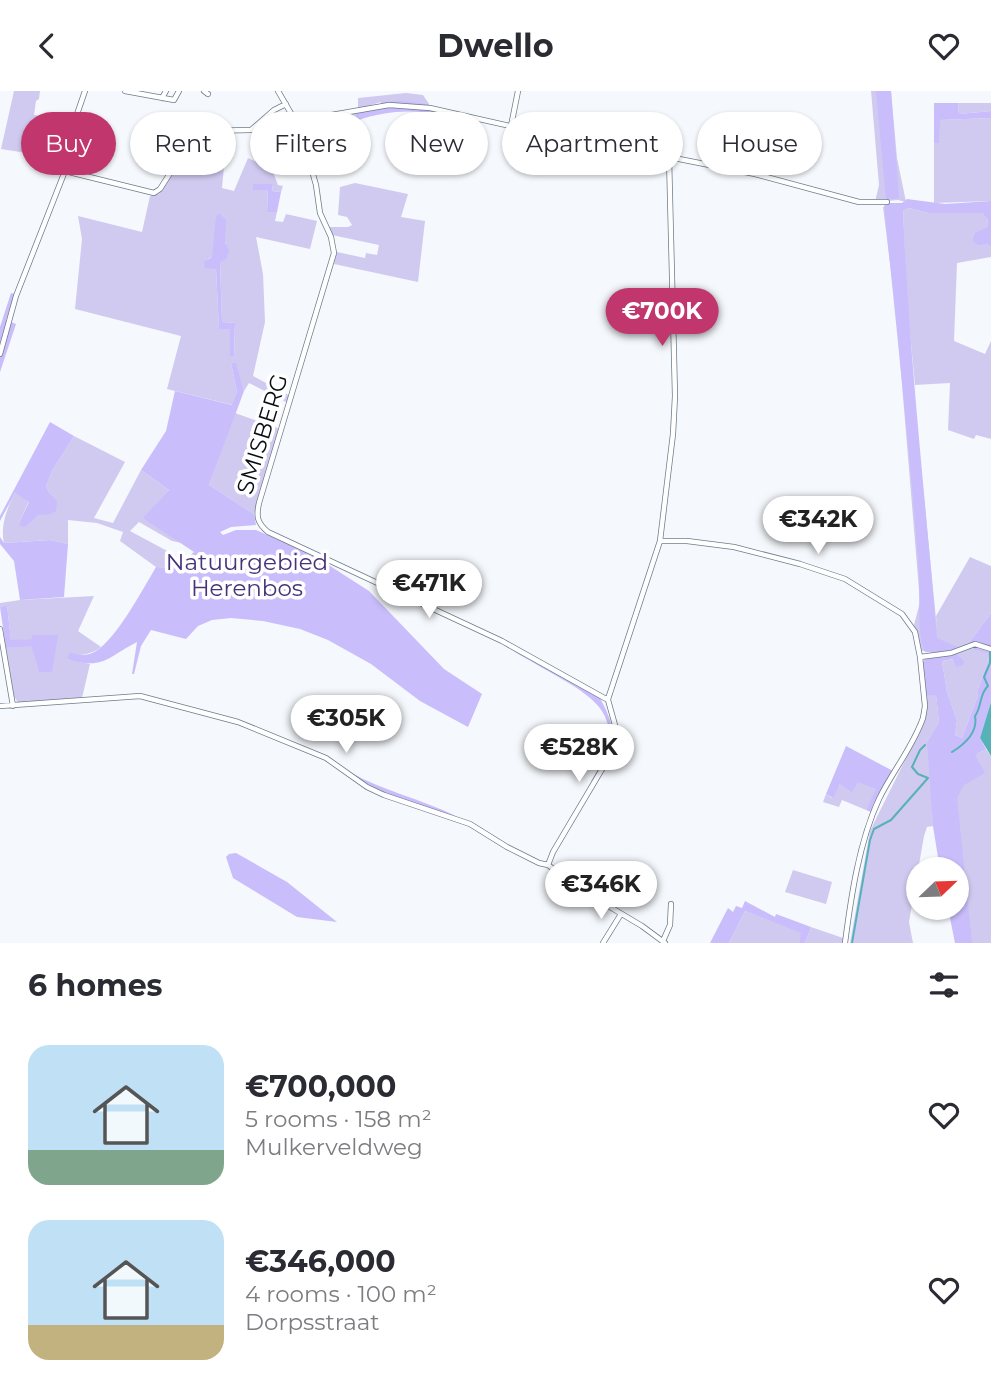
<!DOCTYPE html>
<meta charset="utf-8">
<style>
:root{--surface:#fff;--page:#f7f7f7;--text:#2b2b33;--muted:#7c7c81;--accent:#c1366d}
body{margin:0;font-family:Montserrat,sans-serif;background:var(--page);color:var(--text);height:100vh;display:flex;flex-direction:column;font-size:26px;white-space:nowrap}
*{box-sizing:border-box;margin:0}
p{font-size:23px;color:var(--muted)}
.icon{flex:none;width:38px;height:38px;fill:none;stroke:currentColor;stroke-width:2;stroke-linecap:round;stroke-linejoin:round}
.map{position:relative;height:852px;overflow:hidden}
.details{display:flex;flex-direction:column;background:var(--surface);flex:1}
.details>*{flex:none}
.guide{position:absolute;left:21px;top:21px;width:950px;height:63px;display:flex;gap:14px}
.needle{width:46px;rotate:67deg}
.controls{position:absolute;left:906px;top:766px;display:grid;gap:14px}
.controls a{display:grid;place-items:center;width:63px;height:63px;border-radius:50%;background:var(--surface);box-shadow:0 2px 5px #0004;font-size:35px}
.price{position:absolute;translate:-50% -60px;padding:0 16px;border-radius:24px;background:#fff;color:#222;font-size:23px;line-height:46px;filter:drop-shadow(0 2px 4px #0008)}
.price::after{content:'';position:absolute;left:50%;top:42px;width:21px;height:16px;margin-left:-10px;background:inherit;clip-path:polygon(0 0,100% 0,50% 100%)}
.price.selected{background:var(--accent);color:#fff}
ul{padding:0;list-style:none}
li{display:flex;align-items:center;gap:21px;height:175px;padding:0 28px}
li span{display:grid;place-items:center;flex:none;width:196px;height:140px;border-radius:21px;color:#555}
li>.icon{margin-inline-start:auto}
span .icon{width:84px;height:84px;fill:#fffc;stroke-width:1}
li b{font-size:30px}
h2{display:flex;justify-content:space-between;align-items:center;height:84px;padding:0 28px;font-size:30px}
.tag{padding:0 24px;border-radius:32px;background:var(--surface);box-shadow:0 2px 5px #0004;font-size:24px;line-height:63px}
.tag.selected{background:var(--accent);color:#fff}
header{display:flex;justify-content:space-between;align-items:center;height:91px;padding:0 28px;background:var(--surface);font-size:32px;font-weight:700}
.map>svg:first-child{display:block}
</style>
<header><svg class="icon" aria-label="back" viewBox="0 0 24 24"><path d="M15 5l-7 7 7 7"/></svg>Dwello<svg class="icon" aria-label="heart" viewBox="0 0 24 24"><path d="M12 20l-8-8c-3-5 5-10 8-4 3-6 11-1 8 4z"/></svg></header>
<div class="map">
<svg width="991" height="852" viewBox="0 0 991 852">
<rect width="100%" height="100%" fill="#f5f8fc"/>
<path fill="#d0caf0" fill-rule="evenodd" d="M14,0H40L39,8L36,10L34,24L73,29L69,47L23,42L22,54L67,60L65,68L1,58Z
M871,0H891L897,67L906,111L898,109L875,111L879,94Z
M406,2L423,4L429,13L381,11L358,18V7Z
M958,12H991V20L959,23Z
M356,21V73L315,83L310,68L332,55L329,28Z
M991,27V110L934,112V52H939V29Z
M270,52L278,58L276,66L304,56L310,77L273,81L278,94L283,95L281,101L272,100L273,94L268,99L267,121H277L275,130L283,131L286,123L317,130L310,158L256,146L263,183L265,231L253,285L290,305L288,312L249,292L244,300L235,272H231L237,301L233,314L167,298L181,245L75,218L82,148L78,125L142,141L150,105L159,103L187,59L201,67H228L224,75L222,97L234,100L248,67L259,72ZM224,148L226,153L220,171L222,231L235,232L234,265H230V238L219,237L216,178L208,168L212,166Z
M355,92L408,103L401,126L425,130L418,191L334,173L337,161L365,167L366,162L377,164L379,154L332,144L328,136H348L352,134L347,126L338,124L340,96Z
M900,113L906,225L937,538L936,525L970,466L991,475V522L968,553L960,557L921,560L914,534L920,511L896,221L883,116Z
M909,117L928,122H982L988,129L987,136L982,139L986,153L991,156V166L957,172L954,250L985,263L991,250V348L976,344L974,348L948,339L950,292L915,294L906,199L903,118Z
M235,322L280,338L254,423L209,394Z
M74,345L125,371L94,427L113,432L141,379L169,399L144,427L182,452L172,450L139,431L130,440L184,469L175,477L156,476L120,450L123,441L97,432L68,429V453L50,449L4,452C0,435 7,417 15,402L29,410L19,432L26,436L37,424L42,422L50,403L46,395L52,380Z
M94,505L78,540L101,556C91,565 79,562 67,568L90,573L82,607L18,612L14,605L6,557L31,554L39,581L32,545V548L11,550L7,514L0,516V512L20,509Z
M973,555L989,562V567L978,598V604L962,647L955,644L957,629L947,601L942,570L954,568L955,562Z
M936,603L939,631L927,651L977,663L986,658L991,665V852H956L957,779L932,709L933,735L927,736L924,745L909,831L913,852H850L870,740L925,629L926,605Z
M858,690L877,698L866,719L842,709L839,716L823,711L826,703L832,707L840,693Z
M793,779L832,791L826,813L785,801Z
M745,820L802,842L799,852H729Z
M811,836L843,847L842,852H805Z"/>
<path fill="#c9bdfb" d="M876,0H891L899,107L886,109Z
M401,10L429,13V18L448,21V24C413,19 390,18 356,30V21L381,16V11Z
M934,12H958L959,23L991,20V27L940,29L939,52H934Z
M253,93H273L272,100L281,101L277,121H267L268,99H253Z
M907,108L945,113L991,110V156L986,153L979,154L974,152L973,147L975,142L987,136L988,129L982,122H928L909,117L903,119C909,262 925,404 937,547L960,557L939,562L925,561C917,550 920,500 919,483C910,359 896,236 884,112H902Z
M220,123L226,129L225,151L229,160L226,168L220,171L222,231L235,232L234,265H230V238H219L216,178L205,177L204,171L212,166L216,125Z
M11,202L15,203L6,229L16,233L0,281V236Z
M231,272H236L244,300L209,394L254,423L256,434L231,436L220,441L223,444L236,439H256L313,464L369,500L444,578L482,603L468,636L420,610L371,573L328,549L300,538L263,530L231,527L212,529L198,535L186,548L151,539L141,555L134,583H132L137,551C106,567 104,579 67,568L70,561C79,565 88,565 96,560C117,547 143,498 156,476L175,477L194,461L143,427L169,399L141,379L166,340L175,300L232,314L237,301Z
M50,331L74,345L52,380L46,395L50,403L57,410L56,420L50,423L38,424L26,436L20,435L19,432L29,411L15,402L0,430V425Z
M0,446L4,452L50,449L68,453L64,506L20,509L14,470L0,453Z
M7,514L11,549L32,548V544H58L52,581H39L31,555L6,557L0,516Z
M991,522V556L976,552L968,553Z
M508,555L600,607C621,646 614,655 593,691L591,690C636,620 588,604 534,572C526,567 513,561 508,555Z
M976,555L991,559V611L980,647L986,658L975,664L985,682L964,694L957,707L972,852H955L948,817H957V779H940L933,735L927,651L939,631L936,604L926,605L923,571L926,567L955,562L964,570L963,574L956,576L953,568L942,570L947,601L957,629L955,644L962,647L978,604V598L989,567L988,562L974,558Z
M846,655L893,680L871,721L866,719L876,698L858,691L852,701L840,693L833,707L826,703Z
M350,681C383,700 421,708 456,725C419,715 380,705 350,681Z
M236,762L287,791L337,831L297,826L233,787L226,766L229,763Z
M745,810L775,826L776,823L811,836L805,852H799L801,842L745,820L729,852H710L728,817L733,821L736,815L742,817Z"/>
<path fill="#57b1b9" d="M991,611V665L980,647Z"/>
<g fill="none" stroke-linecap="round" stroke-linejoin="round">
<path stroke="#57b1b9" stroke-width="2" d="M952,661C965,653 978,641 975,625C982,616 979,603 988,595L984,586L990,572V561
M852,852L870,749L874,738L891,729L928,687L918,683L912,676L920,659L925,654"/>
<defs>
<path id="street" d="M125,0L174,9L179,0
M204,0L208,3
M278,0L300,38L316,94L320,122L331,146L334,162L259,412C256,425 257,432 268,441L502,550L608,609
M162,7L166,0
M297,30L389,14L430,17L612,58L669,66L755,83L859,111H887
M511,35L518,0
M65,80L154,102L160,98L195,43L200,40L251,39L274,19L286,13
M0,263L16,205L65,80L75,29L85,0
M660,450H687L734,456L800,473L845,488L902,523L915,541L920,566L925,615L923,627C913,656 892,681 879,708C859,751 851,806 845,852
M0,538L13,615
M920,566L951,562L975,553L991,558
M608,608L660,450L673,343L675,305L669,66
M0,615L140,605L238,631L326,667L367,696L384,704L470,733L507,756L539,772L548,774L585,801L642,835L665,852
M548,774L553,761L611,663L615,634L608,609
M663,850L670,834L671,813
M603,852L621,823"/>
</defs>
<use href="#street" stroke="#6d7c8c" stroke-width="6"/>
<use href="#street" stroke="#fff" stroke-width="4.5"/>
</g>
<g text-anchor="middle" stroke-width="7" stroke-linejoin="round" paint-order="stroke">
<g font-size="23" fill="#070d12" stroke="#fff">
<text transform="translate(262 343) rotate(-73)" y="8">SMISBERG</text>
</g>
<g font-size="23" fill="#47337a" stroke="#fff">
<text x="247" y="479">Natuurgebied<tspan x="247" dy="26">Herenbos</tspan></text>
</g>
</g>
</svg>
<div class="controls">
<a><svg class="needle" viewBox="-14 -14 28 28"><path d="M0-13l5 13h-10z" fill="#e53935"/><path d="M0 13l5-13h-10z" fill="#7c7c81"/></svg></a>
</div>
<b class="price selected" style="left:662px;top:257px">€700K</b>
<b class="price" style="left:818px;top:465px">€342K</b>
<b class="price" style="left:429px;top:529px">€471K</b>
<b class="price" style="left:346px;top:664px">€305K</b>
<b class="price" style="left:579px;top:693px">€528K</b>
<b class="price" style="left:601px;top:830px">€346K</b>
<div class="guide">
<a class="tag selected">Buy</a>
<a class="tag">Rent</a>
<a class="tag">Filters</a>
<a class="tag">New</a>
<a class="tag">Apartment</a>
<a class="tag">House</a>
</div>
</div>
<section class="details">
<h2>6 homes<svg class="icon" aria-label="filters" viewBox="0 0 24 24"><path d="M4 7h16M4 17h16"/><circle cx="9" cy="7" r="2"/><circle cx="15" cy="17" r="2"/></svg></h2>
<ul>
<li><span style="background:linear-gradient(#bfe0f5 75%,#7fa58c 0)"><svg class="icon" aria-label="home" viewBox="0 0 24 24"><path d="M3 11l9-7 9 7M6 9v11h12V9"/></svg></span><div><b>€700,000</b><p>5 rooms · 158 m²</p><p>Mulkerveldweg</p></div><svg class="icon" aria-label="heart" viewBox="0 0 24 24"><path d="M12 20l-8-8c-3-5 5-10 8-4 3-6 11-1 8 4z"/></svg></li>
<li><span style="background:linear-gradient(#bfe0f5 75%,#c2b280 0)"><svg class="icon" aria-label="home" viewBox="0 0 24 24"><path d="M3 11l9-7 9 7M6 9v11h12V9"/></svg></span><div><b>€346,000</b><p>4 rooms · 100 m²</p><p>Dorpsstraat</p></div><svg class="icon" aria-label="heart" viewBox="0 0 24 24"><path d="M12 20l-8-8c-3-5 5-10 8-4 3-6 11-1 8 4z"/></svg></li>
</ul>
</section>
